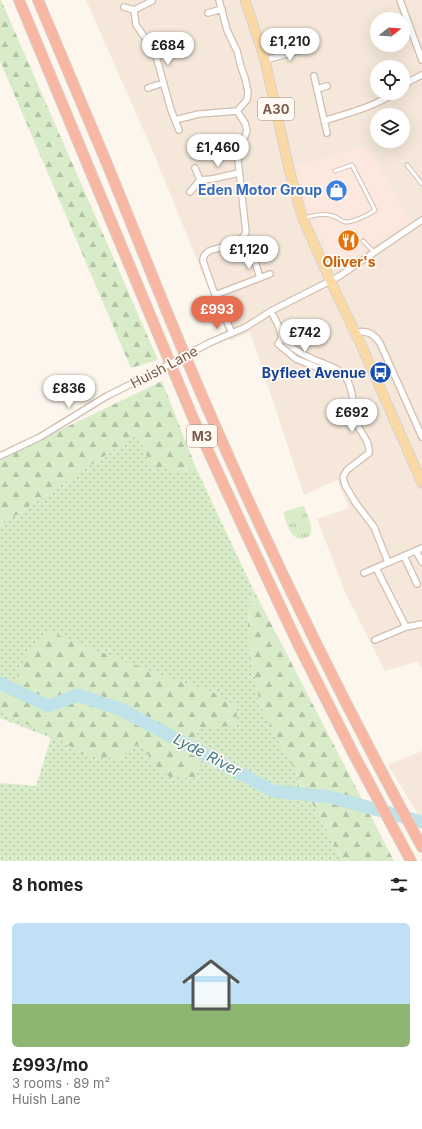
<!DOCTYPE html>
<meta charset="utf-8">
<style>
:root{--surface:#fff;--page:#f6f6f6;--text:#222;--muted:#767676;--line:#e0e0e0;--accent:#e76f51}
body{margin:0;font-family:Inter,sans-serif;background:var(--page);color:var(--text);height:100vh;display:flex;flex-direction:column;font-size:15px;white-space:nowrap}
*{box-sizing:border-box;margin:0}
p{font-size:13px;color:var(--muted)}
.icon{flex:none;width:22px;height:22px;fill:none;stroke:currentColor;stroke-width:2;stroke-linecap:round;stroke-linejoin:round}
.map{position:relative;height:861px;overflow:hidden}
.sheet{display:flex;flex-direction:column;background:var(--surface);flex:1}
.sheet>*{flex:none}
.needle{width:26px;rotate:73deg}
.tools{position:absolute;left:370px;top:12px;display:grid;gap:8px}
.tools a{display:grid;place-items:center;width:40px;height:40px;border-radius:50%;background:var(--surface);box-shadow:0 4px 16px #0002;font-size:20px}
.price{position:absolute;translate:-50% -34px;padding:0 9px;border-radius:14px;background:#fff;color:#222;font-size:13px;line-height:26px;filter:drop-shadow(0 1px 2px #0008)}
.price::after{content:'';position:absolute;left:50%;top:24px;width:12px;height:9px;margin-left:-6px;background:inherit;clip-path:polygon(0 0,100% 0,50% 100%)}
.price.on{background:var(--accent);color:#fff}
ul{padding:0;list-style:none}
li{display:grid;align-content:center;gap:8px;height:212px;padding:0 12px}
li+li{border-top:1px solid var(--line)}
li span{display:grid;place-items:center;height:124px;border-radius:6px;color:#555}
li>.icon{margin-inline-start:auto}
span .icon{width:72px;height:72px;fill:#fffc;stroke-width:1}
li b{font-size:17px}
h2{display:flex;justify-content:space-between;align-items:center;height:48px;padding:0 12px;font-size:17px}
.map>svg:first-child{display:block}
</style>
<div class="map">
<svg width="422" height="861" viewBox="0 0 422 861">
<defs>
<pattern id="grass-dots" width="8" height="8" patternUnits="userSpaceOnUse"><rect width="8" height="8" fill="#d8ecc9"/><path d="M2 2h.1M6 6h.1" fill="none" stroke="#b4c2a5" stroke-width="1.8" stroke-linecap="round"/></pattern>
<pattern id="forest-firs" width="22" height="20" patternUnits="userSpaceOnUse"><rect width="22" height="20" fill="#d8ecc9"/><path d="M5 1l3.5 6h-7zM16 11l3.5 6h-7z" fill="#b4c2a5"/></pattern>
<pattern id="park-tufts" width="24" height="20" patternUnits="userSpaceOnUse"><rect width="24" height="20" fill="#d8ecc9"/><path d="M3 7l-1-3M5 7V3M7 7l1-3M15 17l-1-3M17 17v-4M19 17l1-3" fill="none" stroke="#b4c2a5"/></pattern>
</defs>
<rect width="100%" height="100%" fill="#fdf6ec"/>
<path fill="#f5e8da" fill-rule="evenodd" d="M86,0H422V668L418,661L385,671L346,594L317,519L349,508L337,480L304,495L250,332L230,341L154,154ZM377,19H403V45H377ZM377,67H403V93H377ZM377,115H403V141H377Z
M422,751V821L388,765Z"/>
<path fill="#fde8e0" d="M367,146L411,221L338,268L332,259L307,208L295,166Z"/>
<path fill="url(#grass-dots)" d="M137,434L181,472L196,468L252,587L247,632L260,705L343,861H0V783L36,786L51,738L0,718V526Z"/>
<path fill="url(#forest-firs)" d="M0,0H1L158,360L131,368L0,61Z
M162,381L196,468L181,472L151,466L137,434L0,526V459Z
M252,587L394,861H343L260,705L247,632Z
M49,632L68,639L165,677L210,691L236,705L237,726L201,727L189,751L202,762L196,778L170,777L152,763L142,742L129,750L118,759L83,754L55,737L0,712V687L17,684L20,665L28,655Z"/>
<path fill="url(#park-tufts)" d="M302,506L304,507C307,514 312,523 311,532C311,535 309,537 306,538C292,543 287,525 284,515V513L286,511Z"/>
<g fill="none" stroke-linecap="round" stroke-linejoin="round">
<path stroke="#bfe3e8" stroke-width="13" d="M0,683L48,706L78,695L122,710L273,791L330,797L422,822"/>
<defs>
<path id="lane" d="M407,165L422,184
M305,218C314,215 324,213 333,216C337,217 341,221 345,222C352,223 370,214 375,210L352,165L335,171
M363,241L374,252"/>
<path id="street" d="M400,0L422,60
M124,7L134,10L152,1
M134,10L136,25L153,49L156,56L171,110L179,130
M208,13L222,9
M265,60L310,48
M314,76L327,133
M403,86L410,81L422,75
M148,88L163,83
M317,89L327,86
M175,120L199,114L237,111L247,100L248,92L245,78L241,67L237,51L227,30L219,0
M324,121C345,114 377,106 394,93
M200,180L212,179L239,173
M190,192L200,180L195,168
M254,258L260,278
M215,295L270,274
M271,311C273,316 276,320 278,325C280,329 280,333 282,337C288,348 311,359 323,363C329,366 340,369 344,375C354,388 353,408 357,423C361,435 370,440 369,453L347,470L343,477L345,485L355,502L374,527L388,562
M232,333L215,295L203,261C203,256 205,254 209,251C220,247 242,244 246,232L238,161L239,151L247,131L245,123L237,111
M355,333C366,329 374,334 380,343L422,437
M282,337L278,344L296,359L321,369L328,366
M209,343L246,327L271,311L338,277L422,220
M0,456L40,437L107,396L145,377
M416,551L422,562
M404,556L417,584
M376,568L406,627
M364,573L422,548
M375,640L406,627L422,624"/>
<path id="primary" d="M245,0L265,60L289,169L299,206L303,219L330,280L363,349L422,483"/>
<path id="highway" d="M19,0L193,418L243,527L297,642L353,753L411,861
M38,0C60,53 83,106 105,159C140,244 173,330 210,414C274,562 345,706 422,847"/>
</defs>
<use href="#lane" stroke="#d1beb0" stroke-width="5"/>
<use href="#street" stroke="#d1beb0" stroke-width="8"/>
<use href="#primary" stroke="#dad1cd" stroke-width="11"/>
<use href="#highway" stroke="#dad1cd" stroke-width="12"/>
<use href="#lane" stroke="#fff" stroke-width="3"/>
<use href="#street" stroke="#fff" stroke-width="5.5"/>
<use href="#primary" stroke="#fbd9a5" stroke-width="9"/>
<use href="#highway" stroke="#f7b7a3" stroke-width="10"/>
<defs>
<path id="street-bridge" d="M145,377L209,343"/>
</defs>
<use href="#street-bridge" stroke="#d1beb0" stroke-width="8" stroke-linecap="butt"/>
<use href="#street-bridge" stroke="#fff" stroke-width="5.5"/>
</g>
<defs>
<symbol id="shop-disc" viewBox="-11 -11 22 22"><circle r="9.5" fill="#3f7fe0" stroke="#fffaf3"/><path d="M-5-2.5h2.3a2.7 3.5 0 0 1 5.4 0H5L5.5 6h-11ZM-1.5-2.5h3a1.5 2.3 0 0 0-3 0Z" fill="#fff"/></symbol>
<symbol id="restaurant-disc" viewBox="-11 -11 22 22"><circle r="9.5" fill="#e8710a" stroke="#fffaf3"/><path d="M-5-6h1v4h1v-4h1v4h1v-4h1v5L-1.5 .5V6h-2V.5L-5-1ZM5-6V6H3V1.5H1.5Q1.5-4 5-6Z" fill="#fff"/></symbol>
<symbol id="bus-disc" viewBox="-11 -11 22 22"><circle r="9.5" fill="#1a4fb4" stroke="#fffaf3"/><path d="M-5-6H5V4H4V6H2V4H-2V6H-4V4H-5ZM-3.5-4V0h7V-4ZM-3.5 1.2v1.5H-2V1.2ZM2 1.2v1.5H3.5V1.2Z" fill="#fff"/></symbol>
</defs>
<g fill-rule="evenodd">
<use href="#shop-disc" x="324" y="178" width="25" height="25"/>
<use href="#restaurant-disc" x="336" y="228" width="25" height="25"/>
<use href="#bus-disc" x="368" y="360" width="25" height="25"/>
</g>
<g text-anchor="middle" stroke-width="3.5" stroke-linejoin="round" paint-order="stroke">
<g fill="#fffaf3" stroke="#a28b7f" stroke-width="1">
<rect x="258" y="98" width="36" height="22" rx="3"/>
<rect x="187" y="425" width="30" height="22" rx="3"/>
</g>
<g font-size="13" font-weight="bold" fill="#7a5c4d">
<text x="276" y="114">A30</text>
<text x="202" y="441">M3</text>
</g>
<g font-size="14" font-weight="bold" fill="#366cbe" stroke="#fffaf3" text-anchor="end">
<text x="322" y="195">Eden Motor Group</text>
</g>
<g font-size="14" font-weight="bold" fill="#c56008" stroke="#fffaf3">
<text x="349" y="267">Oliver's</text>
</g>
<g font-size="14" fill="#7a5c4d" stroke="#fffaf3">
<text transform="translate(164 367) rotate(-28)" y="5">Huish Lane</text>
</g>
<g font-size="14" font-weight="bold" fill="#164399" stroke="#fffaf3" text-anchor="end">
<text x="366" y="378">Byfleet Avenue</text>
</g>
<g font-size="15" font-style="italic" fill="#437c86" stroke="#fffaf3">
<text transform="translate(207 755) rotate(28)" y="5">Lyde River</text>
</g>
</g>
</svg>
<div class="tools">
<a><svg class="needle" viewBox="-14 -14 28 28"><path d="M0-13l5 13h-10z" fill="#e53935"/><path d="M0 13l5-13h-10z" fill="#767676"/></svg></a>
<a><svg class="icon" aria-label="locate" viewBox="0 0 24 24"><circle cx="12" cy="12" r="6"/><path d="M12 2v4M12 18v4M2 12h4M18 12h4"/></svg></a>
<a><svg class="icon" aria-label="layers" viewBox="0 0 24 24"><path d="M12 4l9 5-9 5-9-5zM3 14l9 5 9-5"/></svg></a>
</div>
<b class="price" style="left:290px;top:62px">£1,210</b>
<b class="price" style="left:168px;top:66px">£684</b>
<b class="price" style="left:218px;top:168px">£1,460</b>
<b class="price" style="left:249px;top:270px">£1,120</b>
<b class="price on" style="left:217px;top:330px">£993</b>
<b class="price" style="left:305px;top:353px">£742</b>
<b class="price" style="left:69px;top:409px">£836</b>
<b class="price" style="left:352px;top:433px">£692</b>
</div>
<section class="sheet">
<h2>8 homes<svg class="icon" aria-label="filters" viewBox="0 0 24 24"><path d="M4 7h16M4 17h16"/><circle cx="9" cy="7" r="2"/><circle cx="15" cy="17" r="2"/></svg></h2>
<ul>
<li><span style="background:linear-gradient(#bfe0f5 65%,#8fb573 0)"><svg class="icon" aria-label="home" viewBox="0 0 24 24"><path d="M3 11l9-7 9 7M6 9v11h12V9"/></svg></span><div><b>£993/mo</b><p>3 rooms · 89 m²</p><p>Huish Lane</p></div></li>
</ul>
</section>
